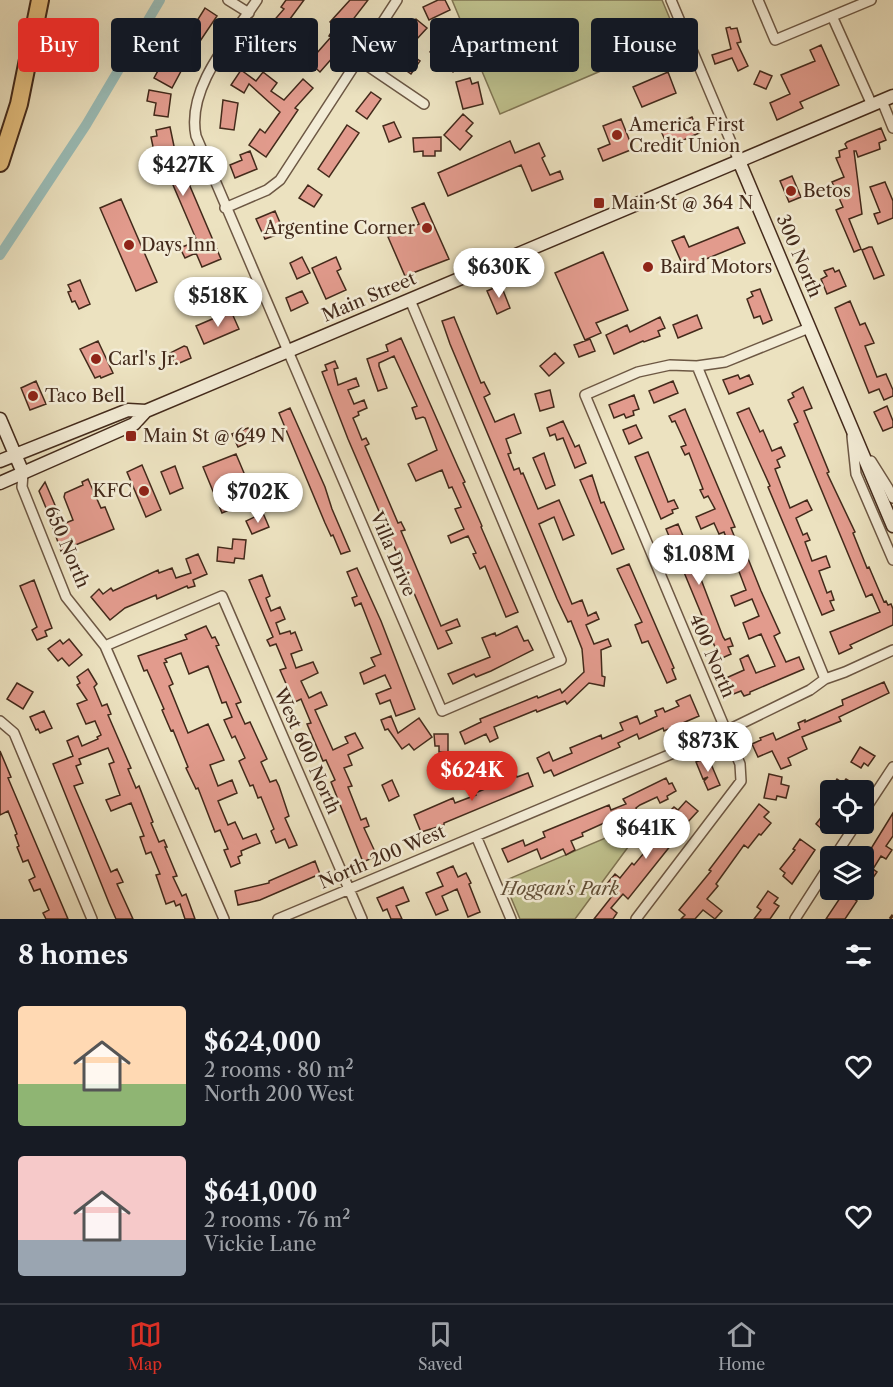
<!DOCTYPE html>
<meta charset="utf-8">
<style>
:root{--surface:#171b24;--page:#20242c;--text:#f1f3f6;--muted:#9ea1a6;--line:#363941;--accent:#d93025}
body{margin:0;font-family:"Libre Caslon Text",serif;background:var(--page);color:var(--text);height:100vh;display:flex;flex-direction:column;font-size:22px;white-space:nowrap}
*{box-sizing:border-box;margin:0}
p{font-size:20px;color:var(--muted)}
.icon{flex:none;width:33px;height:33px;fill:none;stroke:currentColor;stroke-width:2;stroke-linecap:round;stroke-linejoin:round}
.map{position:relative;height:919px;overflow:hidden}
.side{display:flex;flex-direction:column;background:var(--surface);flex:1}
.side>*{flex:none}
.top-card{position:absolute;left:18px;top:18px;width:858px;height:54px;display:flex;gap:12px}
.controls{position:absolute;left:820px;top:780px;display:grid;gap:12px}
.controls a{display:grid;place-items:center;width:54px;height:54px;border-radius:6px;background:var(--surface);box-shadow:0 6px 24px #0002;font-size:30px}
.price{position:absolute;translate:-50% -51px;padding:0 14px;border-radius:21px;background:#fff;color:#222;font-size:20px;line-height:39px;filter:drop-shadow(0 2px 3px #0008)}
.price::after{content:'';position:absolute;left:50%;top:36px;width:18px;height:14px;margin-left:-9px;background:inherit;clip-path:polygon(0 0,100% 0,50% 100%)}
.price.active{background:var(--accent);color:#fff}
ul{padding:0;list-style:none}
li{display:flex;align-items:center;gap:18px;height:150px;padding:0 18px}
li span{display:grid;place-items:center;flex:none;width:168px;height:120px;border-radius:6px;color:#555}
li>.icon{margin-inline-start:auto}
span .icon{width:72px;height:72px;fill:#fffc;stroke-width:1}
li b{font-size:26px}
h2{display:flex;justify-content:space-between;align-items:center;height:72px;padding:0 18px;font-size:26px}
.tag{padding:0 21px;border-radius:6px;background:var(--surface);box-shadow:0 6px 24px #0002;font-size:21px;line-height:54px}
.tag.active{background:var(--accent);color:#fff}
.menu{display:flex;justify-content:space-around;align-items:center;height:84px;border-top:2px solid var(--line);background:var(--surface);font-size:16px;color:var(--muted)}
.menu a{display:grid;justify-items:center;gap:3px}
.menu .active{color:var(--accent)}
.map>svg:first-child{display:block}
</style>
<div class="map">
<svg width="893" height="919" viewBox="0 0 893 919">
<rect width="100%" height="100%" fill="#ece2c0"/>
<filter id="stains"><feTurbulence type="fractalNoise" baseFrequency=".00333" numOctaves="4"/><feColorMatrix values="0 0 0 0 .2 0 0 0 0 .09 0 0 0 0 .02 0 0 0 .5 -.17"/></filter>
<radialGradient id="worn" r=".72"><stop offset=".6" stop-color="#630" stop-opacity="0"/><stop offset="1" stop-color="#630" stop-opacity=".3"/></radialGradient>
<path fill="#bfc18d" stroke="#817654" stroke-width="1.5" d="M452,0H662L678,38L500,114Z
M648,820L575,919H520L504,881Z"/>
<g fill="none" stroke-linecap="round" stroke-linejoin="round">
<path stroke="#9abdb8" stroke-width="10" d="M0,255L86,125L160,0"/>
</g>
<path fill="#e29b8d" stroke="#432a1b" stroke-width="1.5" d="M286,0H304L287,23L289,25L271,46L274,47L262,66L249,58L266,33L264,32L284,9L281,7Z
M350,0H368L351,22L354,23L332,54L334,56L320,72L309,62L331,37L329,36L335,26L330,22Z
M438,0H445L450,10L429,20L423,7Z
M205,8L217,16L186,62L172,88L154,78L165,58L172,61Z
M416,19L427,28L416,40L406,31Z
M730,27L731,29L737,28L741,42L737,43L748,66L738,71L732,58L715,64L712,55L731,49L726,28Z
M821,45L839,85L800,102L803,108L777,120L770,103L790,94L781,75L815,61L810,50Z
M399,46L420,61L411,74L390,59Z
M433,48L458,65L453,72L430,52Z
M241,70L256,81L263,72L277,83L271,91L284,100L303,79L313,88L295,108L298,110L266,157L249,145L260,129L265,133L280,112L249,84L244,93L231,85Z
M760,71L772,76L766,89L754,84Z
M668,72L676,93L642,107L633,87Z
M470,78L472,84L478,82L483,104L463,109L456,82Z
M149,90L171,94L168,117L154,115L156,103L147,101Z
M371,92L381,99L367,119L356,111Z
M223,100L238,103L234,130L220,128Z
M463,114L473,123L466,131L472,136L460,150L444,135Z
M692,117L699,133L668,147L661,131Z
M621,119L633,149L603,161L598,149L610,144L603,126Z
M394,122L401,137L389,142L383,126Z
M347,125L359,133L329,177L318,169Z
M170,127L175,151L221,259L202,267L196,253L185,258L180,248L197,241L167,171L152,177L147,165L156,161L151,137L157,136L156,130Z
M881,128L886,140L879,143L880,149L858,157L856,151H854L862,214L849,219L861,249L854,252L836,210L843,207L832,182L844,177L836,158L840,157L839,151L847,148L845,144L847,142Z
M441,137V151H435V156H423V151L414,152L413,138Z
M510,141L515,153L539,143L545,156L542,158L550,175L560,171L563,179L532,191L521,165L448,196L438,173Z
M250,151L257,169L235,178L230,165L242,160L240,155Z
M792,176L801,197L789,202L780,181Z
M885,182L893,201V218L878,224L874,214L880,212L870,187Z
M308,185L322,195L314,207L299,198Z
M121,199L157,282L136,291L100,208Z
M424,203L449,259L405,276L388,237L419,224L412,208Z
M275,211L284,232L265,239L256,219Z
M738,227L745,243L684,268L672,241L684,236L689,247Z
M869,247H872L884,275L874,279L862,250Z
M603,252L628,310L596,323L601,333L585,340L555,273Z
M302,257L310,273L297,279L290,263Z
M336,257L341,269L337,271L346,290L326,299L312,268Z
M833,268L835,272L839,270L846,286L827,294L821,279L827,276L824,271Z
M80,280L90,304L79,309L75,301L72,302L68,292L71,291L68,285Z
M501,285L510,308L497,314L487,291Z
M760,289L772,320L763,324L760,316L754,318L747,299L753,296L751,292Z
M302,291L308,303L291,311L286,298Z
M850,301L860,325L865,323L874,343L865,346L877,377L886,374L893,390V396L884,400L879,389L869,393L835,308Z
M231,311L239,329L204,344L196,326Z
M697,315L702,328L678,338L673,325Z
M454,317L481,383L484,382L490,394L484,397L495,422L514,414L521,433L506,439L511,453L508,454L514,470L519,468L521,474L523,473L538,509L559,500L574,535L563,540L554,517L539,524L572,604L582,600L588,616L596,612L599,619L586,625L594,644L608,639L611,646L601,650L602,676L605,677L604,686L589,683L567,704L565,701L537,712L536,710L494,727L498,738L490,742L486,734L465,744L460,732L481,722L480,719L537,696L538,698L560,689L562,693L584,672L582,649L571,621L568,622L557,599L450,344L442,321Z
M660,317L665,328L658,331L660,336L644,342L643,341L614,354L606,335L627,325L630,332Z
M401,338L458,467L465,482L463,483L482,526L481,527L518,612L506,617L485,566L480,569L473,554L476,553L468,536L451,543L448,536L464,529L455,509L461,507L452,487L449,488L442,470L416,481L408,464L437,450L425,418L423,417L416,419L412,408L417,406L394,356L379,363V366L387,388L378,391L372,374L367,359L388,351L386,345Z
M590,339L595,351L579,357L574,345Z
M98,341L113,373L101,378L100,376L95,378L80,349Z
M184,346L187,347L191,358L175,365L170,353Z
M555,353L564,363L549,376L540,366Z
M335,361L338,368L334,369L338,385L356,378L359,386L348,390L354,404L364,400L367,408L358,412L359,415L353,418L356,425L362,440L366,438L369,444L365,446L398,523L401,522L405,530L401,531L441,626L457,619L460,626L446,631L452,643L438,649L348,439L322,372L327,370L325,365Z
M738,375L740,379L749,375L753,384L729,394L723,380Z
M36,381L46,404L30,410L21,388Z
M673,381L678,393L654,403L649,391Z
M803,387L812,408L804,411L829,472L827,473L855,532L853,533L867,568L869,567L884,602L886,601L888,605L891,604L893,609V625L850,645L852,648L839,654L830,632L880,612L872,594L866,597L794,424L798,422L788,400L794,397L792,393Z
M550,390L554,407L540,411L535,394Z
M634,395L639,409L633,411L634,415L626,418L624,414L614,418L609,405Z
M887,406L893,421V427L883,431L874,412Z
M290,408L325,487L332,509L350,551L341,554L333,535L331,536L325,523L279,413Z
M749,408L760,432L763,430L772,451L781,447L785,456L777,460L780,467L775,469L790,508L807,500L812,510L796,518L803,535L807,533L810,540L805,542L812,561L826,556L830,567L819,571L827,593L831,591L834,600L830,601L834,610L822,615L768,487L770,486L737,413Z
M685,409L735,527L731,528L737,543L741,541L761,591L780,633L774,636L786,662L799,657L804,669L750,692V694L744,696L741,691L731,695L724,679L744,670L740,659L748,655L756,673L775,666L761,634L749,639L743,623L759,616L752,599L735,606L731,596L746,590L724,532L719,534L714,523L701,529L696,517L715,509L708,496L704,498L700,490L703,489L689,453L685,455L681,447L686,445L675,421L672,422L669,416Z
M563,421L575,447L579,445L586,463L575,468L563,438L557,440L555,434L550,436L547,428Z
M636,425L642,438L629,444L623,430Z
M248,428L253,440L238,447L232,434Z
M648,452L667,499L668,502L674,500L678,508L672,510L673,513L661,519L635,457Z
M544,453L555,485L546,489L533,458Z
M236,454L255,499L222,513L203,467Z
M142,465L161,510L146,517L127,472Z
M175,466L183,488L170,494L161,472Z
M592,475L601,503L604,502L624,549L612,554L580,480Z
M88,479L101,508L105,507L114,529L61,551L53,528L73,520L64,497L65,493L83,485L82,482Z
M45,482L58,512L51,520L39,491Z
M263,513L269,527L252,534L246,521Z
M678,524L689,550L706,543L710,554L698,559L704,573L699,574L723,637L725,640L730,638L733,646L728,647L731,654L720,659L666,529Z
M233,539L246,540L244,559L235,558L234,563L217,561L218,547L232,549Z
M198,554L207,574L193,580L195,586L188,588L187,586L157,599L156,595L125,608L110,620L91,597L99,589L103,594L111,588L113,591L158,570L159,573L172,568L176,578L191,573L186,559Z
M629,564L674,668L672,669L676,679L667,683L648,641L642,643L635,625L642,622L617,569Z
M357,568L381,621L415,709L396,716L390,700L380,704L376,694L391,688L385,675L364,684L360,673L375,666L371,658L381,654L361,603L355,606L352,598L357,596L347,572Z
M262,575L270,596L266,598L271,611L280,607L285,619L276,623L280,634L290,631L291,634L295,632L302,650L291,654L296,668L313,662L318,673L301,681L309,698L321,692L327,705L315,710L333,750L348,743L345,737L355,733L363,748L348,755L352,765L344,768L352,786L348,787L361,820L366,818L369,826L364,828L377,856L363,862L331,782L335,780L326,760L323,761L307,724L311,723L301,699L295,702L287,686L280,670L286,668L276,644L270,646L267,640L273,637L249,580Z
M34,580L52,628L45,631L47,636L37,640L32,630L37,627L20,586Z
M206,626L212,638L215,637L219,645L216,646L241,702L236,704L245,724L250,722L267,759L261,762L270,782L276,780L279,786L289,816L285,818L297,845L289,848L285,839L276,843L271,831L274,829L261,797L258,798L253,785L250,786L239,761L245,758L235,736L232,738L224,720L232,717L226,702L222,703L208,666L189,674L181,653L165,659L167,662L164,663L173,684L169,686L188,733L208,724L224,760L210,765L218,786L232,780L237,793L218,801L228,825L235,822L243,839L256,834L260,843L241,851L242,855L238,857L240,863L231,867L224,850L228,849L220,830L215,832L198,788L196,789L186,768L188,767L173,730L171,731L162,710L164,709L147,670L144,671L138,656L187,639L185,635Z
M517,626L524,641L528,640L533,650L491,671L476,677L474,674L453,684L448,674L490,657L482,638L495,633L496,636Z
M69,639L82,655L69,666L62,658L58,661L48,649L60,640L63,644Z
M88,669L97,684L94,687L102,706L107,704L111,714L108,715L131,768L128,769L136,788L139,786L153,822L151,823L159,842L164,840L167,847H165L177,876L173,877L182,896L186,894L195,919H185L180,904L176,906L174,901L166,904L156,875L160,874L151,852L146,854L140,837L144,836L131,803L111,811L106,800L120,795L109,764L114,762L108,748L79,759L81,764L76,766L83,783L74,786L111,872L117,869L123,882L117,884L133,919H116L109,903L53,764L73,756L67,741L78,736L82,746L98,739L97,737L101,735L95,721L86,724L77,704L87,700L77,685L80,683L77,677Z
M884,682L889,693L839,717L841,721L802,737L807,749L788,758L791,765L781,769L772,751L758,757L752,744L761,740L760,738L773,733L776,740L800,729L798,723L805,720V722L843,705L842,700Z
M17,683L33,692L23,709L7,699Z
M690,695L699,716L664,731L663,728L639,739L637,734L618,743L620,747L554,776L551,770L544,773L537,758L549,752L553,761L572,753L570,748L601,735L602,739L623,730L620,723L637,716L640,724L657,716L655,711L663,708L665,712L679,706L676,701Z
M44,711L52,728L40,733L38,729L36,730L30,717Z
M391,716L398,733L419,718L432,737L414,750L409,744L402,749L388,729L385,730L381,720Z
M434,734H448V752H439V746H435Z
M860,747L875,756L868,766L864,763L861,768L851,762Z
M0,751L11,777L8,778L68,919H46L43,913L49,910L40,889L34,891L29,880L35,877L28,860L23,862L17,847L19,846L15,835L17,834L8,811L0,815Z
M708,757L720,785L708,790L704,781L708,777L703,779L696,762Z
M515,772L517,777L528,773L533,786L444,823V825L421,832L414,815L453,798L455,803L476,795L475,793L507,780L505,776Z
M769,774L782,777L781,784L789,786L786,798L777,796L776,800L764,798Z
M666,778L669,784L672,783L676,791L667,796L668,799L660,803L657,797L640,805L636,808L639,816L627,822L624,814L582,833L583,836L571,841L575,850L566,855L563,849L541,859L537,849L508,862L502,849L523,840L525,846L545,837L543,832L609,805L611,810L626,804L623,799Z
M837,779L843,783L846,779L856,785L853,789L855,790H830Z
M392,780L399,796L389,801L382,785Z
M686,801L698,811L673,838L675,840L628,899L623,894L611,908L617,913L613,919H594L613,895L605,886L615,874L620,878L632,863L634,865L669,823L668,821L671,818L667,814L674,807L678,810Z
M759,804L769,812L764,817L771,823L761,835L759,834L748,848L744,845L716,884L718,886L707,899L722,911L715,919L703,910L695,919H681L685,915L679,910L711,871L709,870Z
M831,805V824L825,832L816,824Z
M893,813V836L886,846L892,850L886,859L881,856L873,869L877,872L864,891V860Z
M800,839L815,850L792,884L783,876L785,873L780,869L795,850L793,849Z
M315,861L320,874L260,900L238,905L235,891L269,883V881Z
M453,866L458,877L466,873L471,883L469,884L480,912L468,917L457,889L442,896L448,910L436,915L426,893L443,886L437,873Z
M403,887L409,901L396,906L402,919H391L387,909L383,911L377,898Z
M768,891L778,898L774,903L779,906L770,919H754L761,910L757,907Z
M844,892L857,901L845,919H826Z"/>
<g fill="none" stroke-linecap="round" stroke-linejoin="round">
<defs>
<path id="street" d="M228,0L249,13
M257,0C231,39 186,88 196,136L442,711L561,660L410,300
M671,0L739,161
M758,0L775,40L871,0
M832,16L872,105
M359,60L424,104
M882,101L893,128
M225,208L267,190L280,180L397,0
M697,366L825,679
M852,436L856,474L893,560
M871,461L888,488L893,498
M23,473L22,487L66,597L105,646L224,919
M105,646L222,596L362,919
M0,721L14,733L92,919
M864,811L893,767
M476,836L511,919
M835,856L856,824
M278,919L726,731L810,690L825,679L845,672L893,650
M636,919L741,781L740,764L585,395L638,372L670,365L697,366L725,362L809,328
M795,919L831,863"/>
<path id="secondary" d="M739,161L893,526
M0,419L23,473
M0,461L128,410L146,411
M0,483L134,424L146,411L893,96"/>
<path id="highway" d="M0,163L19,104L40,0"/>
</defs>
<use href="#street" stroke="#6d5844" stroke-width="12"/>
<use href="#secondary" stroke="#432a1b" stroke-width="15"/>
<use href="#highway" stroke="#432a1b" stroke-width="20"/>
<use href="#street" stroke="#f3ecd6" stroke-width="9"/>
<use href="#secondary" stroke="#f3ecd6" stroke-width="12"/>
<use href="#highway" stroke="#e6c180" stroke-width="16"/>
<path stroke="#432a1b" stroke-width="3" stroke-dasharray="10 10" stroke-linecap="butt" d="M890,919L893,915"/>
</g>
<g fill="#8f2418" stroke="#f3ecd6" stroke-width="2">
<circle cx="617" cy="135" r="6"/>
<circle cx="791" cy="191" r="6"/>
<rect x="593" y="197" width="12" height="12" rx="3"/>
<circle cx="427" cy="228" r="6"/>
<circle cx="129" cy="245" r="6"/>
<circle cx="648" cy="267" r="6"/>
<circle cx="96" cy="359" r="6"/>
<circle cx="33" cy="396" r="6"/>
<rect x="125" y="430" width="12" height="12" rx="3"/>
<circle cx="144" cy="491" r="6"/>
</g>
<g text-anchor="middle" stroke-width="5" stroke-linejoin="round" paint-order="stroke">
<g font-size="18" fill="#432a1b" stroke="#f3ecd6" text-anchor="start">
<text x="629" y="131">America First<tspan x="629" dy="21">Credit Union</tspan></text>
<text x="803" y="197">Betos</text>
<text x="611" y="209">Main St @ 364 N</text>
<text x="415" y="234" text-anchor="end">Argentine Corner</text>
<text x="141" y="251">Days Inn</text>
<text x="660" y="273">Baird Motors</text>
<text x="108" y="365">Carl's Jr.</text>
<text x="45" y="402">Taco Bell</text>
<text x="143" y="442">Main St @ 649 N</text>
<text x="132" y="497" text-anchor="end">KFC</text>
</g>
<g font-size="18" fill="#432a1b" stroke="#f3ecd6">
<text transform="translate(799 256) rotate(67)" y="6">300 North</text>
<text transform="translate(369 297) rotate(-23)" y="6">Main Street</text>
<text transform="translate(67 547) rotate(67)" y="6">650 North</text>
<text transform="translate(393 554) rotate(67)" y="6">Villa Drive</text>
<text transform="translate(712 656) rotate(67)" y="6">400 North</text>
<text transform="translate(307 751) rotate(66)" y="6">West 600 North</text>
<text transform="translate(382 857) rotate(-23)" y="6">North 200 West</text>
</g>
<g font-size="18" font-style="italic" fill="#625038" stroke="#f3ecd6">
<text x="560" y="895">Hoggan's Park</text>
</g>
</g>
<rect width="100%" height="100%" filter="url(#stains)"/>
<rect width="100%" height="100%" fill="url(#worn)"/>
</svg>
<div class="controls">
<a><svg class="icon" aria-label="locate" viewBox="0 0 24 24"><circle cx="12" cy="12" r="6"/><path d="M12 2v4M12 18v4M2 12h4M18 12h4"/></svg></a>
<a><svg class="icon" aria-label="layers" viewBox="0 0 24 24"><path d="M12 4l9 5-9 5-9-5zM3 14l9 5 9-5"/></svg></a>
</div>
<b class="price" style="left:183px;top:197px">$427K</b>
<b class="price" style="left:499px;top:299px">$630K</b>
<b class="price" style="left:218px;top:328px">$518K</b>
<b class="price" style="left:258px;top:524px">$702K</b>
<b class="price" style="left:699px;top:586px">$1.08M</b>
<b class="price" style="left:708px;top:773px">$873K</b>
<b class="price active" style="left:472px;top:802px">$624K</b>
<b class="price" style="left:646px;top:860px">$641K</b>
<div class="top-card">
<a class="tag active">Buy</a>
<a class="tag">Rent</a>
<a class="tag">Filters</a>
<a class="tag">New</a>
<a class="tag">Apartment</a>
<a class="tag">House</a>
</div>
</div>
<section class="side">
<h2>8 homes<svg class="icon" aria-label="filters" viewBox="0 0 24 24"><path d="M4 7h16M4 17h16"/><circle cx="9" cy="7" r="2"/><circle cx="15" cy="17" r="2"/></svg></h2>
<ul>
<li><span style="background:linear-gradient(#ffd9b3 65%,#8fb573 0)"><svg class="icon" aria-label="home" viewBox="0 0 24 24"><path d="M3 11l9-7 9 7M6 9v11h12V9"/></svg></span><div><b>$624,000</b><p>2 rooms · 80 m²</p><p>North 200 West</p></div><svg class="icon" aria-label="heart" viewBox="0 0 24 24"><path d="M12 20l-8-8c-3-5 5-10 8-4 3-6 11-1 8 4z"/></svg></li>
<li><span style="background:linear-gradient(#f6c9c9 70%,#9aa5b1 0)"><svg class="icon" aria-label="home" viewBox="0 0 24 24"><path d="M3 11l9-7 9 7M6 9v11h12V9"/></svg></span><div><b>$641,000</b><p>2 rooms · 76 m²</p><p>Vickie Lane</p></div><svg class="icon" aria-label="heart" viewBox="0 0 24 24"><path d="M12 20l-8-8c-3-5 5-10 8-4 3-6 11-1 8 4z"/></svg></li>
</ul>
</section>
<nav class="menu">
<a class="active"><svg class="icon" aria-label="map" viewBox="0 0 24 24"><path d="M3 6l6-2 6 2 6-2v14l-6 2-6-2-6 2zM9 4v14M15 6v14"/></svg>Map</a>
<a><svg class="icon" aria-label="saved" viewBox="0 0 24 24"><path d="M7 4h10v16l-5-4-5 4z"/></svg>Saved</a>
<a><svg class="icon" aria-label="home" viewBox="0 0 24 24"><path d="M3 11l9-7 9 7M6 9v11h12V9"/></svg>Home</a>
</nav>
